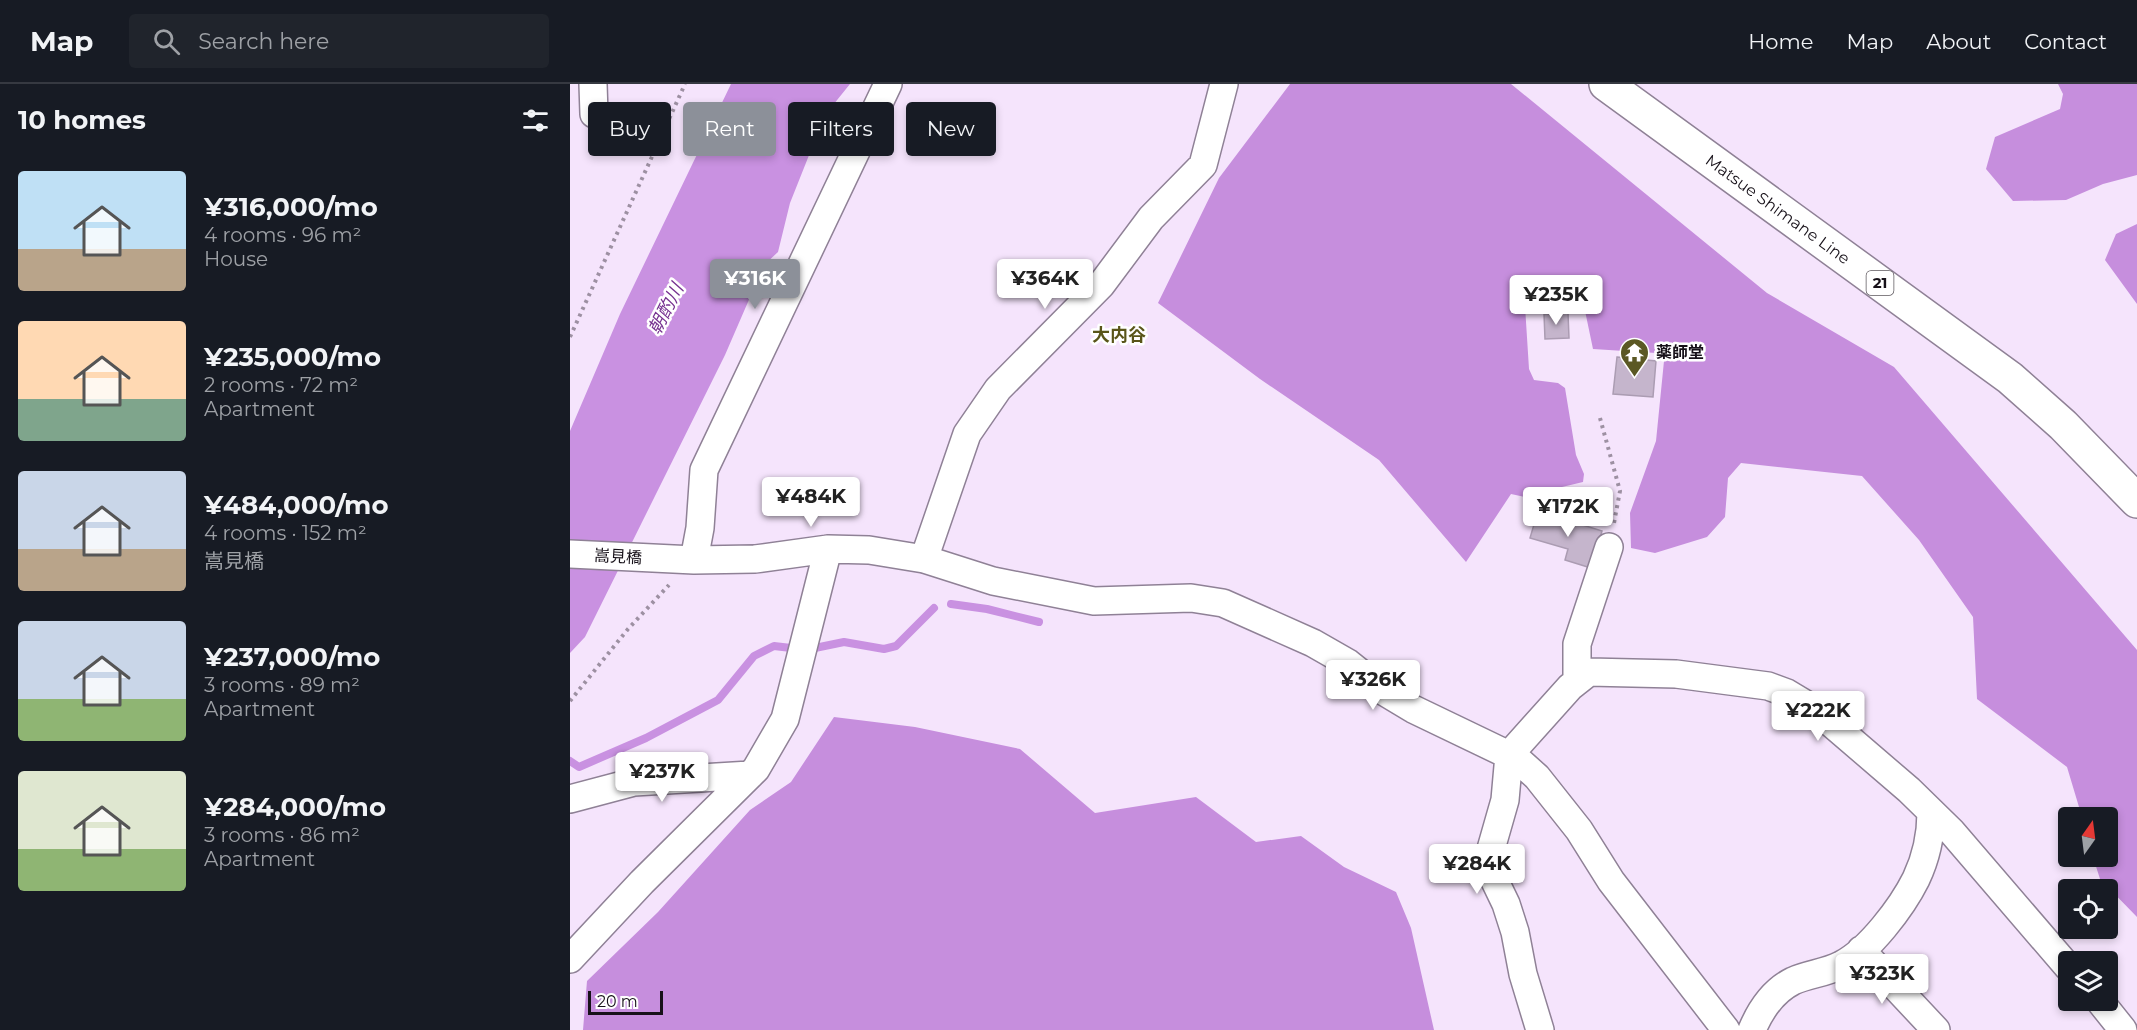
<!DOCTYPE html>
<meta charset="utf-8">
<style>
:root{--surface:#171b24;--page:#20242c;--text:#f1f3f6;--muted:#9ea1a6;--line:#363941;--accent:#8c9099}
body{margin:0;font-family:Montserrat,"Noto Sans JP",sans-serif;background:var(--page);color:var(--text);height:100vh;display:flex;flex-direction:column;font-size:22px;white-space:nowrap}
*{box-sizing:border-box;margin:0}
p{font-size:20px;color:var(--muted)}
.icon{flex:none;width:33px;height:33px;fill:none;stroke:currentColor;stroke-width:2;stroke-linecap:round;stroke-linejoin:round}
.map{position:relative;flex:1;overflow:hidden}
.side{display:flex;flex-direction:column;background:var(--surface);width:570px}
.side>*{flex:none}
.hud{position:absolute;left:18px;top:18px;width:570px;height:54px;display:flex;gap:12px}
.needle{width:39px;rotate:14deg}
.controls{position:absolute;left:1488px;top:723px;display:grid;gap:12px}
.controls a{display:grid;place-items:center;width:60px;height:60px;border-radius:6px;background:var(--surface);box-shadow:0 3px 9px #0003;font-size:30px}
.scale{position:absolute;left:18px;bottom:15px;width:75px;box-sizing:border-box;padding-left:6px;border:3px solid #171119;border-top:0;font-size:16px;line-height:21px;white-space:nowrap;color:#171119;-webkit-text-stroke:4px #fff;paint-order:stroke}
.price{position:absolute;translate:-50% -51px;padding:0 14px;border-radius:6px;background:#fff;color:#222;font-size:20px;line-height:39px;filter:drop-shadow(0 2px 3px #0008)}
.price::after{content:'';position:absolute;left:50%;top:36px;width:18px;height:14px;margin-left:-9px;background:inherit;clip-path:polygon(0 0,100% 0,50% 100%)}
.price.current{background:var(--accent);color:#fff}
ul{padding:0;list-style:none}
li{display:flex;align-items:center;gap:18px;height:150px;padding:0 18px}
li span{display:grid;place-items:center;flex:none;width:168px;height:120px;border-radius:6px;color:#555}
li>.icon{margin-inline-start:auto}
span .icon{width:72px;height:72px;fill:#fffc;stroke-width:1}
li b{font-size:26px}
h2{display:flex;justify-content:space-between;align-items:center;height:72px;padding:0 18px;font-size:26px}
.pill{padding:0 21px;border-radius:6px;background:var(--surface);box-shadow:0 3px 9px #0003;font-size:21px;line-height:54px}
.pill.current{background:var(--accent);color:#fff}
header{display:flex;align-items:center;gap:36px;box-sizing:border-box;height:84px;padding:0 30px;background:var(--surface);border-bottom:2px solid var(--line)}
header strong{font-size:28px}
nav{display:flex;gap:33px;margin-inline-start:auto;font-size:21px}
.search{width:420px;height:54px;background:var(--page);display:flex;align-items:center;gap:15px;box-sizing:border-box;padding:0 21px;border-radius:6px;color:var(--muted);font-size:22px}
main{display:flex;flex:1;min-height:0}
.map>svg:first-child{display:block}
</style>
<header>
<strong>Map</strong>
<div class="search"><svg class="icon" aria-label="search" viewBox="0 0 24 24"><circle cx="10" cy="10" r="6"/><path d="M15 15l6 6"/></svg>Search here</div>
<nav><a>Home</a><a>Map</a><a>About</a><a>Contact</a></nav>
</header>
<main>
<section class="side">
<h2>10 homes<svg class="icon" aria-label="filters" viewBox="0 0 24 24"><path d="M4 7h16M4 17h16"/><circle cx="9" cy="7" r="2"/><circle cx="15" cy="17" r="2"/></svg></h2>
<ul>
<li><span style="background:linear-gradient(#bfe0f5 65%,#b9a48a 0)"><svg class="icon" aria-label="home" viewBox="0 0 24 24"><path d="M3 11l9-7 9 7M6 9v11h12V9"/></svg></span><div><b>¥316,000/mo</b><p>4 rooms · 96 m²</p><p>House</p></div></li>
<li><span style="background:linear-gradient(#ffd9b3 65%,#7fa58c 0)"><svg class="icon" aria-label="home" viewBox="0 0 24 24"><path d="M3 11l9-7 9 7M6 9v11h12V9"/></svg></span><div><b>¥235,000/mo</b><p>2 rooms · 72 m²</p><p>Apartment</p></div></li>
<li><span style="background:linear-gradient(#c9d6e8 65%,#b9a48a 0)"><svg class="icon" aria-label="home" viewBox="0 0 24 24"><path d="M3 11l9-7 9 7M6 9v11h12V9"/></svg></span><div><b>¥484,000/mo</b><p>4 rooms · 152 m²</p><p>嵩見橋</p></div></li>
<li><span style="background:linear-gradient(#c9d6e8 65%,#8fb573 0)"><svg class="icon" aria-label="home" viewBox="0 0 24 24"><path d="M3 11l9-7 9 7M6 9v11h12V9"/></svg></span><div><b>¥237,000/mo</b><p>3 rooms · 89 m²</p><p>Apartment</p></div></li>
<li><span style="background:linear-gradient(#dfe7d0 65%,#8fb573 0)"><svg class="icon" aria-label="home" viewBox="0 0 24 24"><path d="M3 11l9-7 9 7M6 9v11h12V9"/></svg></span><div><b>¥284,000/mo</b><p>3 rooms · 86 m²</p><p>Apartment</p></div></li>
</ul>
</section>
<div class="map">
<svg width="1567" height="946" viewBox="0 0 1567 946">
<rect width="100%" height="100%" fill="#f5e4fc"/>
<path fill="#c68edd" d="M720,0H941L1197,209L1324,283L1567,566V833L1530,795L1523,773L1538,772V734L1512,733L1497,683L1407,615L1403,533L1349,456L1292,392L1171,379L1158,394L1155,433L1137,453L1085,469L1061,464L1060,429L1086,357L1094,277L1086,269L1023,265L1014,222L1003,214L964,211L955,222L959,285L964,296L988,299L995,304L1006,371L1014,390L1013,398L992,403L979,418L941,410L896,478L809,376L690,295L588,219L649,94Z
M1488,0H1567V91L1533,100L1496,116L1443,117L1416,85L1425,53L1490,25L1493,10Z
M1567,140V220L1535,176L1546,150Z
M264,633L345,643L450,665L525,729L626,713L686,758L731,752L774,783L826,808L841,844L864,946H13L17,897L88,828L180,726L221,698Z"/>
<path fill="#c991e1" d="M161,0H280L255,31L220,119L208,168L194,181L155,271L15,553L0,569V347L50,230Z"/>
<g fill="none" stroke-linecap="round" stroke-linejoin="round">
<path stroke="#c991e1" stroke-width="8" d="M381,520L417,525L469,538
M240,565L274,558L314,565L326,562L364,524
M0,677L9,683L76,654L148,616L184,572L204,562L221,564"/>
</g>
<path fill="#c5b5cc" stroke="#ab9cb2" stroke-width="1.5" d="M998,229L999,254L975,255L974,230Z
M1047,273L1086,277L1083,313L1043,310Z
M968,427L1032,447L1021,484L995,476L998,465L960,454Z"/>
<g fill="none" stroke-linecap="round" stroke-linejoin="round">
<defs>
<path id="minor" d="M23,0L24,30
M0,470L124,476L185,475L258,465L299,466L354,475L423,497L524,517L621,514L653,519L743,559L778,579L813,607L843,625L947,675L967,693L1009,746L1041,797L1156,946
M354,475L397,350L428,305L531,201L581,134L633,81L654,0
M124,476L130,444L134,386L318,0
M1007,597V560L1039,463
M0,715L64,698L180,691
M1291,866L1366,946
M0,875L72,798L186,685L215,635L258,465
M1529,916L1553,946
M970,946L953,890L945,848L936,820L923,793L919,772L935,716L939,671L1000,603L1019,588L1106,590L1198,602L1217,609L1247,627L1339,706L1382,748L1498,883
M1182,946C1190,927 1203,907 1223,897C1238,890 1256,889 1271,881C1299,867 1332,823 1346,795C1356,774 1361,750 1361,728"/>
<path id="major" d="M1036,0L1440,294L1493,341L1567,417"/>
</defs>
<use href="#minor" stroke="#8f8196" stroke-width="30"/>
<use href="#major" stroke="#8f8196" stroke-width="36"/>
<path stroke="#9d90a2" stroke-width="4" stroke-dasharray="3 4.5" stroke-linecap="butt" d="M0,253L115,0
M1030,334L1050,407L1044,439
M0,617L58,545L99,501"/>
<use href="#minor" stroke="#fff" stroke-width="27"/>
<use href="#major" stroke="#fff" stroke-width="33"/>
</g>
<defs>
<symbol id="temple-pin" viewBox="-11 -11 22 30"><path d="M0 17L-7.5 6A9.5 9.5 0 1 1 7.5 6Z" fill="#5b5824" stroke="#fff"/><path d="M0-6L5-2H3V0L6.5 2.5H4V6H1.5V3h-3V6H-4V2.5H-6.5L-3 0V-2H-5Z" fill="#fff"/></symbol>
</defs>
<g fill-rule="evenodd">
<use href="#temple-pin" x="1048" y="252" width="33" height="45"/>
</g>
<g text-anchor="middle" stroke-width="5" stroke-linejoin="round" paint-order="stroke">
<rect fill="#fff" stroke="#5d585e" stroke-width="1.5" x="1296.5" y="187" width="27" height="24" rx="4.5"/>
<g font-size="15" font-weight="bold" fill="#171119">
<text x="1310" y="204">21</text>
</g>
<g font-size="16" fill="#171119" stroke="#fff">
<text transform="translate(1208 125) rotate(36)" y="6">Matsue Shimane Line</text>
<text transform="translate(48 472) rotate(3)" y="6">嵩見橋</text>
</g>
<g font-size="16" font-weight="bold" fill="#171119" stroke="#fff" text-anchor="start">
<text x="1086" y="274">薬師堂</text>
</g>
<g font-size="18" font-style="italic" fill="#763290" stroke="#fff">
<text transform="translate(96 225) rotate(-63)" y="6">朝酌川</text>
</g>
<g font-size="18" font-weight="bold" fill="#595519" stroke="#fff">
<text x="549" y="257">大内谷</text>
</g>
</g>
</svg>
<div class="controls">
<a><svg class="needle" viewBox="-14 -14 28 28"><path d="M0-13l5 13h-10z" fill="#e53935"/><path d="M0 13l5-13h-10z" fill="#9ea1a6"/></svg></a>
<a><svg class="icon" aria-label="locate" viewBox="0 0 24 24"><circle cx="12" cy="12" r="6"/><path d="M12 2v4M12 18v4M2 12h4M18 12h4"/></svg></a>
<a><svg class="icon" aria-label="layers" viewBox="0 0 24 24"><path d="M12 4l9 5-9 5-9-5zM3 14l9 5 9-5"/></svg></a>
</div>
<div class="scale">20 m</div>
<b class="price current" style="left:185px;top:226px">¥316K</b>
<b class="price" style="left:475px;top:226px">¥364K</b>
<b class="price" style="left:986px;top:242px">¥235K</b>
<b class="price" style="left:241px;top:444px">¥484K</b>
<b class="price" style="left:998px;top:454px">¥172K</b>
<b class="price" style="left:803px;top:627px">¥326K</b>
<b class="price" style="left:1248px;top:658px">¥222K</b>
<b class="price" style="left:92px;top:719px">¥237K</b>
<b class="price" style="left:907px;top:811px">¥284K</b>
<b class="price" style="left:1312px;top:921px">¥323K</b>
<div class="hud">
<a class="pill">Buy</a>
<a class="pill current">Rent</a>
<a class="pill">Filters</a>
<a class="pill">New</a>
</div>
</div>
</main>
